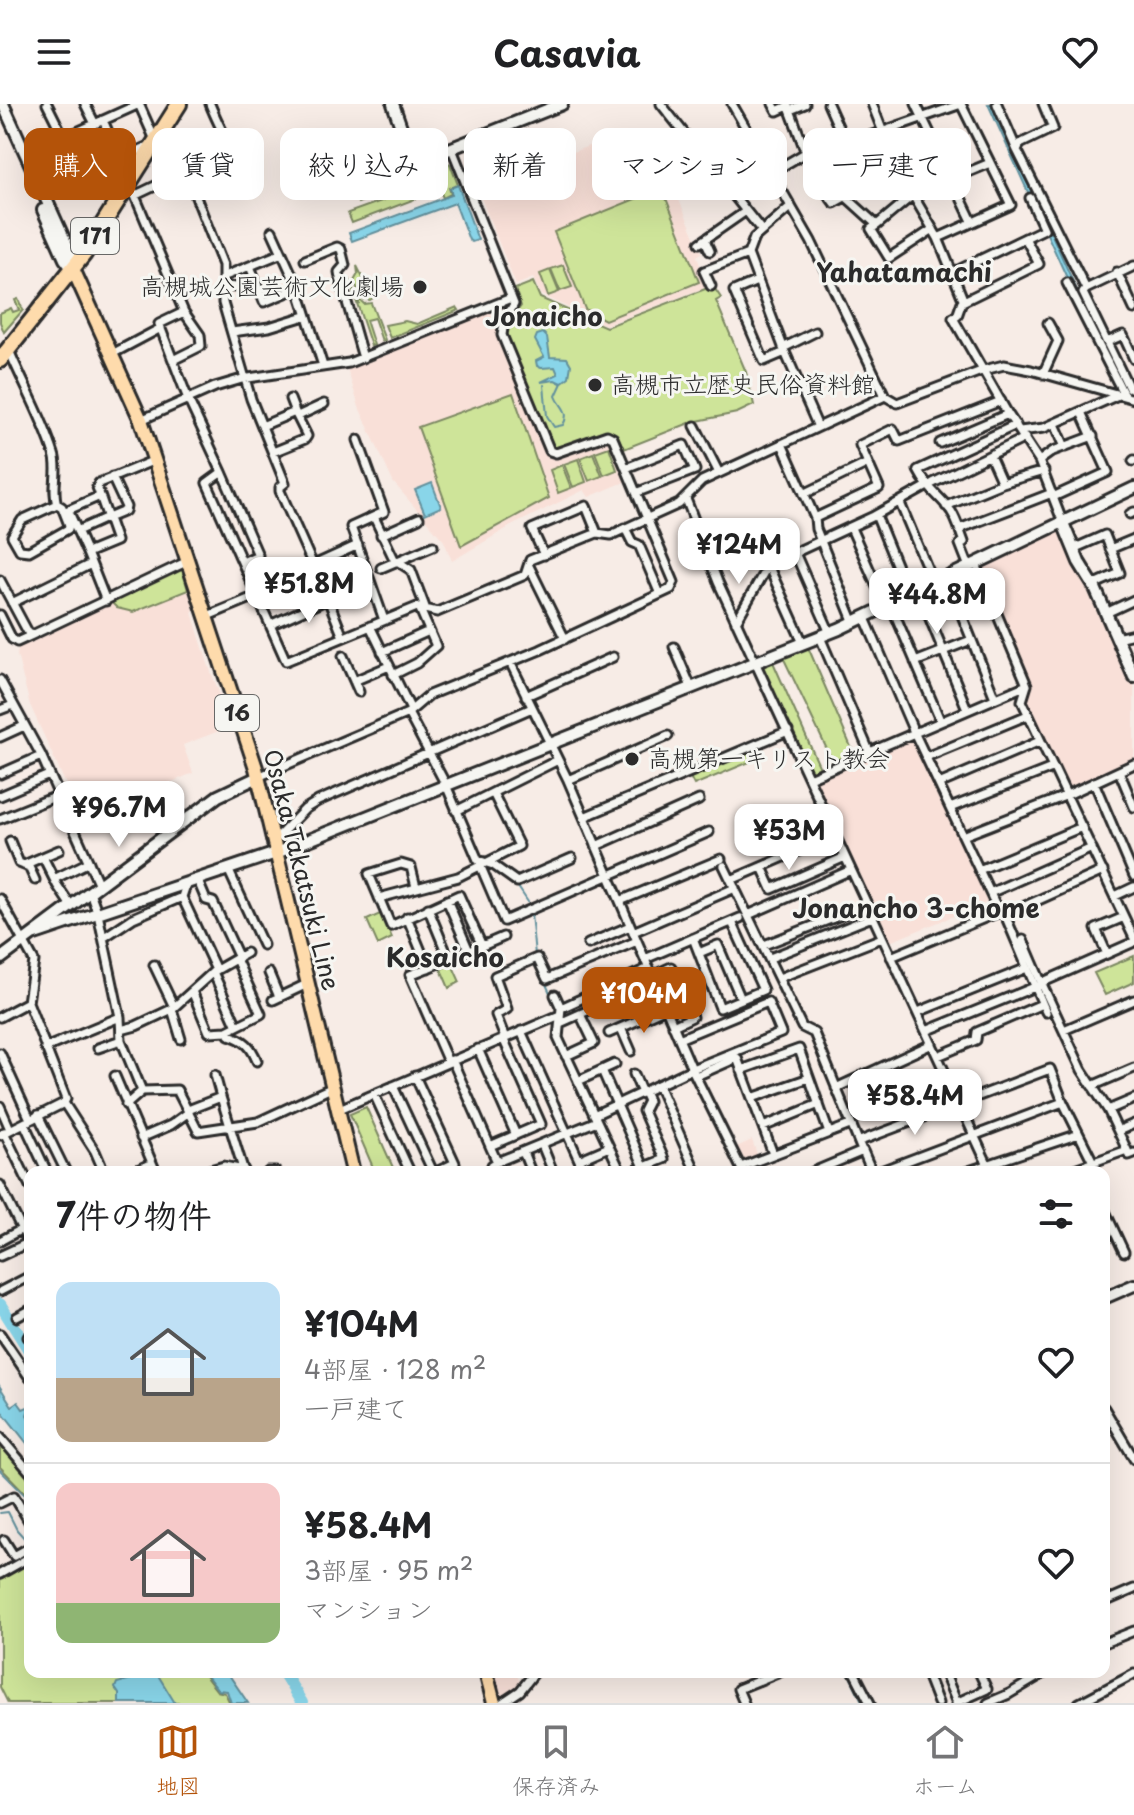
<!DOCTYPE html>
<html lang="ja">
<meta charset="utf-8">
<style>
:root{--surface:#fff;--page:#f6f6f6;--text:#202124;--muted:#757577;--line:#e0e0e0;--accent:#b45309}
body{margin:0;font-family:"Playpen Sans","Klee One",sans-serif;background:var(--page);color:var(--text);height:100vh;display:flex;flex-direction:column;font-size:30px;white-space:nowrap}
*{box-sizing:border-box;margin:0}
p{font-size:26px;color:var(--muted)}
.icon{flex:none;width:44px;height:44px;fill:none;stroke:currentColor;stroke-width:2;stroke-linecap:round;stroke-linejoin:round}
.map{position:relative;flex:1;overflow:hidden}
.details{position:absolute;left:24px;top:1062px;width:1086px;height:512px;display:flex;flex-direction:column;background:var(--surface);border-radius:16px;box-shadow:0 8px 32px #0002}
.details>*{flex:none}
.hud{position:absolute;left:24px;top:24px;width:1086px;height:72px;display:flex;gap:16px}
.price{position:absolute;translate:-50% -68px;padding:0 18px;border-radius:16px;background:#fff;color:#222;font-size:26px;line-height:52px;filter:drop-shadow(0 2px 4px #0008)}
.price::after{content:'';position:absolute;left:50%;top:48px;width:24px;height:18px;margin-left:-12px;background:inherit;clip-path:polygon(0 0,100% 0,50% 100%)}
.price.selected{background:var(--accent);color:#fff}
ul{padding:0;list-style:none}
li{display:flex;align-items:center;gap:24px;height:200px;padding:0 32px}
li+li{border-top:2px solid var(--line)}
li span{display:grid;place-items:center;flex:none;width:224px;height:160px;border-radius:16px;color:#555}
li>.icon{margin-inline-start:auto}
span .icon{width:96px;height:96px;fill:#fffc;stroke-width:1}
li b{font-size:34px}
h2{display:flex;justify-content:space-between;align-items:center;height:96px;padding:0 32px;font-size:34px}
.tag{padding:0 28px;border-radius:16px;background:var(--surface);box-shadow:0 8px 32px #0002;font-size:28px;line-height:72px}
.tag.selected{background:var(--accent);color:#fff}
header{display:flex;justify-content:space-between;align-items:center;height:104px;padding:0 32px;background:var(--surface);font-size:36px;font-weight:700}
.menu{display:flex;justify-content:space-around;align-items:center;height:112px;border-top:2px solid var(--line);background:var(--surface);font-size:22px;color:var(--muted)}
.menu a{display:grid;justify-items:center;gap:4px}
.menu .selected{color:var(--accent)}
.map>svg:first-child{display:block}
</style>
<header><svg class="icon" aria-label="menu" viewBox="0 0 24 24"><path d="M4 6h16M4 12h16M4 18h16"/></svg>Casavia<svg class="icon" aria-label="heart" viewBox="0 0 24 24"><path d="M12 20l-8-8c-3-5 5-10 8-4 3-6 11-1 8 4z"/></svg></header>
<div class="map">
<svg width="1134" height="1599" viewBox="0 0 1134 1599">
<rect width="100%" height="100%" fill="#f7ece6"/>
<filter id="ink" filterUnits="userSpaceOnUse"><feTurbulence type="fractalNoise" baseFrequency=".0125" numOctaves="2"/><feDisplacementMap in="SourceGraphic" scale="16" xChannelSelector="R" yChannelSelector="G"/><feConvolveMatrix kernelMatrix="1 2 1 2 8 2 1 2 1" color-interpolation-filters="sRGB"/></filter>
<g filter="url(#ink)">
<path fill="#f9e0d8" d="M641,27L670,75L702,149L697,152L707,183L606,221L541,191L533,174L516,181L481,94L512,81L509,73L604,36L607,42Z
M489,205L548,354H556L608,335L627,377L589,393L584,386L511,422L452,457L444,437L393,378L359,303L347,264Z
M1061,425L1092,485L1134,580V655L1067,687L1027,598L1031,579L981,462Z
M182,465L194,505L192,509L209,563L230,616L229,623L183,641L193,669L160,683L166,698L156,702L150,689L83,718L30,601L17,551L19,541L171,466Z
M913,632L990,797L885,840L854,764L813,676Z
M752,1036L758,1053L742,1059L734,1044Z
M491,1568H515L522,1581L499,1598Z"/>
<path fill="#cee499" stroke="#7c8862" stroke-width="2" d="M340,41L351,54L343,59L347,68L357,64L360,73L352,78L359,93L372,86V93L358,99L335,44Z
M444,57L450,60L458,81L449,84L451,90L443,94L431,62Z
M420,83L423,92L352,119L348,109Z
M662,84L699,178L605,216L585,205L554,128Z
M563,161L572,183L560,187L551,165Z
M357,162L373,194L370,196L362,195L354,177L358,170Z
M550,166L559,188L548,192L540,170Z
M349,175L359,200V195L364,200L371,199L385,236L382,237L374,214L366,216L374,241L371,242Z
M533,178L540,194L606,223L713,182L721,194L716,197L746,268L754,301L737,309L692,318L624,345L618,332L605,328L557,345L550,343L505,231L506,221L521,202L515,185Z
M18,195L23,206L4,228L0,218V209L11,204L13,208L19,206L15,196Z
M457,203L459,206L390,234L385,221L405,217L417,220Z
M513,289L549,394L461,442L418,323Z
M609,343L617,366L604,371L595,348Z
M593,349L602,372L589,377L580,354Z
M578,355L586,378L573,383L564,360Z
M562,361L571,384L558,389L550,366Z
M182,465L188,486L133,508L117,504L110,497L171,466Z
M808,543L854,650L833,658L783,553Z
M773,558L820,664L810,669L761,563Z
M758,641L764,652L694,681L689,671Z
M382,809L392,834L378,841L367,816Z
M1134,852V878L1105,891L1094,869Z
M451,858L460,878L449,884L440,863Z
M366,1003L395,1068H375L350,1010Z
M0,1337L30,1372V1394L0,1363Z
M30,1455V1568H202L217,1587L225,1589L230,1599H8L0,1583V1473Z"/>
<path fill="#89d5e9" stroke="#63919d" stroke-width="2" d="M988,0H993L1074,180L1126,283L1122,286L1072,185Z
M639,40L649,64L634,71L624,47Z
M458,81L478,136L472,138L469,136L455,99L352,137L349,129L452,91L450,84Z
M543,229L547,233L550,253L567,254L571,261L569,273L561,279L555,276L541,278L558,270L555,263L541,264L537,262L536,257L544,253L535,236L537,231Z
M432,379L441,403L425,410L415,386Z
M0,1283L12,1302L18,1298L23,1305L30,1302L27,1311L30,1316V1343L0,1305Z
M140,1568H156L175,1599H119V1590L115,1584L117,1579L136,1574Z
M204,1568H227L248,1599H231L227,1587L218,1586Z"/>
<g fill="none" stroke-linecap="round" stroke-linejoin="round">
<path stroke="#63919d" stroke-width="2" d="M544,281L547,312L554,323L563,321C571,307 560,303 556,292L562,279
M516,780L530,801
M531,810L535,851
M545,878L551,891
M0,1366L30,1396
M0,1409L8,1408L17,1426L27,1437
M848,1568L863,1599"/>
<path stroke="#89d5e9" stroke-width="12" d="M0,1200L30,1248
M283,1568L302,1599"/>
<defs>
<path id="street" d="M47,0L64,34
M85,0L95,20
M139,0L172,74
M210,0C220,25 233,48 245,73
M661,0L762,127
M732,0L811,137L885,292
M773,0L777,7L788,2L790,6L805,0
M828,0L846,40
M872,0L897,64L938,134L1011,101L961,0
M916,0L972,117
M997,0L1017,46
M1043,0L1053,24L1020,40L1017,46C1040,92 1063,138 1086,185L1083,189L1129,284
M790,6L815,73L834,99L897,64
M103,16L184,208L159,220L188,295L222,368L207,379L286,557L417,503L437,508L525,471L530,456L597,429L611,431L648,414L679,400L702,377L885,292L897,299L984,266L1004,261L1031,266L1134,295
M838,43L859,84
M26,51L139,0
M807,54L961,0
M186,68L223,161V199L251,295L285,379L280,383V387L328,495
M771,69L805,49
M43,88L151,41
M136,91L231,46
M845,92L877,121L913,91L990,59
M791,102L754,134L748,150L785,248L818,323
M877,121L871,125L889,154L933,125
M272,127L298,184L323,262
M938,134L963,195L957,212L953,214L1008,310L1039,357L1063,419
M705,136L710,147
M700,139L746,107
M305,156L337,143L341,145L345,161L339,168L340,174L363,254
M250,162L264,198L298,184
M1117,168L1134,205
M952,169L1044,125L1030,94
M225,172L282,149
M757,177L734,187L764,257L785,248
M1067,179L1124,291
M225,182L259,185
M711,182L704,167L748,150
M1086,185L1134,162
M962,198L1039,160L1025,134
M232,228L269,223L305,212
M1107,238L1123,231L1134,255
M783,244L815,228
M9,246C23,280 43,314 54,350C60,367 51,384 57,400L22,416L12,432L20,446L29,447L68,425L69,421L62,403L57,400
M112,250L161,224
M173,256L201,242L200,231L184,208
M1043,270L1058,237L1048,219
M290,295L295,308
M298,312L324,300
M141,316L215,283L242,275L349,259L511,194
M1055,320L1065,343
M262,322L295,308L307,332L305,335L273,348
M695,322L719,369
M1020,327L1044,324L1118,291
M358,336L384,408L351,423L384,516
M940,339L1008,310
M782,340L815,414L816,425L854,519
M990,352L1002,379
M1039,357L1053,347L1093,332
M1133,357L1134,356
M626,364L684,341L695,366L638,388
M222,368L258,451L243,458
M804,390L868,359
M1053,393L1108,368L1081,308
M686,395L718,478L755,558L991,1068
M900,399L934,480
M946,402L1002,379L1044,367
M1130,410L1134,408
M876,411L909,492
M374,413L394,455L411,466L425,503
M108,414L125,407L126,403L112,373
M815,414L879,384L860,341L893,325L899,337L1001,297
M625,424L632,438L639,441L660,490
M851,424L886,503
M959,425L1052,389
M77,427L108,413
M381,431L419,414
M1073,445L1105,431L1120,469L1093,481
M1110,445L1134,435
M87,449L68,406L100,392
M795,449L830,529
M544,451L532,425L586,402L597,429
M976,460L1027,581L1022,597L1134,834
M314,461L358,441
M529,462L565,535
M969,463L960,440L964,438C960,428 957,416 951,407C939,391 928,386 918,366L1016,321
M381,464L433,442
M947,474L995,594
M0,476L30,532L188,457
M919,488L967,605
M106,497L87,449L116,437L97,383L99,379L155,356
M12,499L91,460
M891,501L940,616
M1106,509L1134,496
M0,511L12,535L17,538L30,532
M205,513L256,492
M865,514L914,628L999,808L1005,811L1103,767
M736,518L768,461
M270,521L328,495L343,533
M370,522L411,606
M820,533L869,647
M1116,534L1134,530
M803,539L768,461L872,413L933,379L1025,334
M674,543L691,583
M382,548L429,527
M343,552L359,588
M510,558L568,676L692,965L743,1068
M915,558L971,536
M393,571L417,559L436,542L419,503
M0,576L41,651L99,781
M354,577L389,562
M526,592L613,553
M0,606L13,601
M408,609L446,681L478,756L493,761L517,778L572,754
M0,633L24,622
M926,653L1028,611
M1119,667L1134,703
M0,670L41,652
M258,673L408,609L429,591L540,546L671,485L674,478L613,334L607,331L556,349L550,347L502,231L504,218L514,200L452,45
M809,674L1027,581
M568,676L668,632
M1094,678L1134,772
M939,680L1040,637
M0,692L49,671
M950,704L1052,664
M456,707L558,656
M584,713L788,627
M0,715L57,692
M963,732L1065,692L1134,660
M10,737L19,759L29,763L35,776
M274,737L305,705L318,697L532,604
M596,742L699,696
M43,753L57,781L71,802
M24,761L59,746
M480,761L504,817L709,728
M724,762L802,923L814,929L863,1049
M762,763L772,785L845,753
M979,766L1082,723
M229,767L263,841
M54,775L89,758
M731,776L835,731
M198,777L206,796L213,798L239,854
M416,783L411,763L401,760L369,770L391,822L459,791L482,842L503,833
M90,788L98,810L120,913L121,936L142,987L177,986L198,1027L258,1018L331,984
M990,789L1092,744
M1115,792L1134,783
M182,793L216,866
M379,794L458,773L519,742L493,689
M0,795L34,857L28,898L66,995L64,999L95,1047L104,1068
M447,796L469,847
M620,797L721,755
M428,804L449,855
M748,811L851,766
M1005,811L1046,908
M407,813L428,864
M633,828L735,784
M103,834L133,814L182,793L186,781
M693,834L720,904L763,886L732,818
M1023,836L1042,880
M588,840L630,822
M764,841L867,801
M699,849L718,841L741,895
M1107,850L1096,825L1124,813
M891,853L999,808
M770,854L872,813
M645,855L740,814
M154,861L174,903
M213,868L237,922
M269,869L279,893
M652,872L671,863L692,913L673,922
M779,874L882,834
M1041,879L1134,838
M192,887L209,928L227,927L229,931C245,936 251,942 257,957
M555,891L561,904L558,934L621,1068
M273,896L307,880
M561,904L649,864
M172,905L181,935
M918,908L1027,864
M0,913L28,898
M560,919L654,877
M621,924L631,947
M121,926L136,922L172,905L213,868L246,849
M1064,926L1134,896
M227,927L261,910L236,855
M521,927L579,1056L609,1043
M926,927L1042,880L1082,966L1108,1006L1127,1046
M609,929L666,904
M505,934L496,911L507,905L495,872L537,854L547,875L637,837
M45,944L120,913
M98,944L121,936
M478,945L516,1031
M0,949L30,1015
M566,952L594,939L580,910
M938,952L976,936L977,928L1042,900
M452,956L497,1058L492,1061L495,1068
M448,958L410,871L482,842
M602,966L615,960
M741,966L799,945L829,1029
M634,970L642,989
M215,971L221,993
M115,972L156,1068
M415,972L455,1059L436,1068
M696,972L737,954L773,1050
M578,977L602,966L644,1063
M658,981L696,1068
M393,982L433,1068
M1092,982L1134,964
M836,984L932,940
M374,990L410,1068
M752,994L809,974
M126,1001L142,987
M0,1002L10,1025
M188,1006L221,993L244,1068
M337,1006L560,911
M1108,1006L1134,995
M38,1011L66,1068
M594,1011L692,965L781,929L768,898L679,935
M24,1019L47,1068
M763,1023L819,1000
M1118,1027L1134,1020
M4,1028L30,1082
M0,1031L64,999
M141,1034L171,1021L189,1008
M860,1037L1050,965L1063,998
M542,1041L553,1068
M490,1042L541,1020L503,934
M523,1048L531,1068
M579,1056L584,1068
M497,1058L597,1017
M741,1063L850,1021
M133,1068L152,1059
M203,1068L224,1062L244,1066
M268,1068H276
M632,1068L664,1055L643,1007L648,997L644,988
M813,1068L863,1047L872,1068
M878,1068L1063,998L1093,1058
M966,1068L1079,1030
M1066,1068L1127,1046L1129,1051L1134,1049
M0,1081L30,1142
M1104,1105L1124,1148
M0,1137L22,1125
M0,1152L30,1138
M1,1187L30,1172
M17,1213L30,1206
M0,1230L30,1274
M28,1233L30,1232
M1104,1304L1134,1355
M0,1333L30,1368
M0,1399L14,1392L30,1419
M4,1436L14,1452L30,1443
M0,1470L30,1453
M1104,1498L1134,1485
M1104,1539L1134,1527
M854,1568L870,1599
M926,1568L938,1599
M944,1568L957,1599
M502,1599L520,1587L535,1568
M744,1599L738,1585L780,1568
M956,1599L987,1585L979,1568
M988,1599L1009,1590L1046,1568
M1079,1599L1134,1570"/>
<path id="secondary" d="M3,0L71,150L73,165
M393,0L410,49L422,56L562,0
M43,106L65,155L71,163
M1063,419L1079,458L1095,484L1134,573
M32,831L276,749L839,525L1134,384
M0,855L218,692L258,673
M1104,1194L1134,1181"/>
<path id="primary" d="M73,165L141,316L256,664L353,1068
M486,1568L494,1599"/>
<path id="highway" d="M0,256L84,150L179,0"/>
</defs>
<use href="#street" stroke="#2b2b2b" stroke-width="13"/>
<use href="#secondary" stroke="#2b2b2b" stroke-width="16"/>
<use href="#primary" stroke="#2b2b2b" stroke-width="18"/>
<use href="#highway" stroke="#2b2b2b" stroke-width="20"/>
<use href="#street" stroke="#f6f6f2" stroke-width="7"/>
<use href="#secondary" stroke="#f6f6f2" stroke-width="10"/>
<use href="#primary" stroke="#fedbac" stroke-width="12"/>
<use href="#highway" stroke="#fedbac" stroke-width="14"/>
</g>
</g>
<g fill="#2b2b2b" stroke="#f6f6f2" stroke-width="3">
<circle cx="420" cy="183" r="8"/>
<circle cx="595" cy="281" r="8"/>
<circle cx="632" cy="655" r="8"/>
</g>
<g text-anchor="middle" stroke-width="6" stroke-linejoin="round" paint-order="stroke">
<g fill="#f6f6f2" stroke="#686867" stroke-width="2">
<rect x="71" y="114" width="48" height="36" rx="6"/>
<rect x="215" y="591" width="44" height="36" rx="6"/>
</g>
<g font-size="22" font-weight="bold" fill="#2b2b2b">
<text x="95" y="140">171</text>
<text x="237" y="617">16</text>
</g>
<g font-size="24" fill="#2b2b2b" stroke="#f6f6f2" text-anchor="start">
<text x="404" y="191" text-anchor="end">高槻城公園芸術文化劇場</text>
<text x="611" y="289">高槻市立歴史民俗資料館</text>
<text x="648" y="663">高槻第一キリスト教会</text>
</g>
<g font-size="24" fill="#2b2b2b" stroke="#f6f6f2">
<text transform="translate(301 766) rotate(76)" y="8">Osaka Takatsuki Line</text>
</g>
<g font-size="26" font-weight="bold" fill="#2b2b2b" stroke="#f6f6f2">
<text x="904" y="178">Yahatamachi</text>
<text x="544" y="222">Jonaicho</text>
<text x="916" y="814">Jonancho 3-chome</text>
<text x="445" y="863">Kosaicho</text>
</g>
</g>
</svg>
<b class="price" style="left:739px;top:482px">¥124M</b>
<b class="price" style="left:309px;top:521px">¥51.8M</b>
<b class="price" style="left:937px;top:532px">¥44.8M</b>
<b class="price" style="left:119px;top:745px">¥96.7M</b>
<b class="price" style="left:789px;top:768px">¥53M</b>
<b class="price selected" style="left:644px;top:931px">¥104M</b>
<b class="price" style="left:915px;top:1033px">¥58.4M</b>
<div class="hud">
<a class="tag selected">購入</a>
<a class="tag">賃貸</a>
<a class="tag">絞り込み</a>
<a class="tag">新着</a>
<a class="tag">マンション</a>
<a class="tag">一戸建て</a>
</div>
<section class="details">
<h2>7件の物件<svg class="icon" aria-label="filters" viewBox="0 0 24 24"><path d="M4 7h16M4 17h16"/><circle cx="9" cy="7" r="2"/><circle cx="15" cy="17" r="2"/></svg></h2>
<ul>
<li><span style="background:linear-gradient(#bfe0f5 60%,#b9a48a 0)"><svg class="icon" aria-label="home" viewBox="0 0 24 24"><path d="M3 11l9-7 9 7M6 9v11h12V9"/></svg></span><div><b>¥104M</b><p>4部屋 · 128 m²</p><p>一戸建て</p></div><svg class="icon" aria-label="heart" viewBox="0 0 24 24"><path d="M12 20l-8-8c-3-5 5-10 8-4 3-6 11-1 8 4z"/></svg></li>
<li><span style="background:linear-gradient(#f6c9c9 75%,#8fb573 0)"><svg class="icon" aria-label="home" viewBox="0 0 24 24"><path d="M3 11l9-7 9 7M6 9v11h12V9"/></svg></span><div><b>¥58.4M</b><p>3部屋 · 95 m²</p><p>マンション</p></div><svg class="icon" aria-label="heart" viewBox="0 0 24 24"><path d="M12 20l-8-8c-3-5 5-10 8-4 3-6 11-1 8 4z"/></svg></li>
</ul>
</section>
</div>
<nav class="menu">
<a class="selected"><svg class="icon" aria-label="map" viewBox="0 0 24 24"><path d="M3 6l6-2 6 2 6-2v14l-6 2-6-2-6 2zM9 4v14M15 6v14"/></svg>地図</a>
<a><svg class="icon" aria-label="saved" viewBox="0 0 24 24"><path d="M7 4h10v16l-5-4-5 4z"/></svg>保存済み</a>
<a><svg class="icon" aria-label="home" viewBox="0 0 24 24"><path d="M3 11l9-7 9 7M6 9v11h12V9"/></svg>ホーム</a>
</nav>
